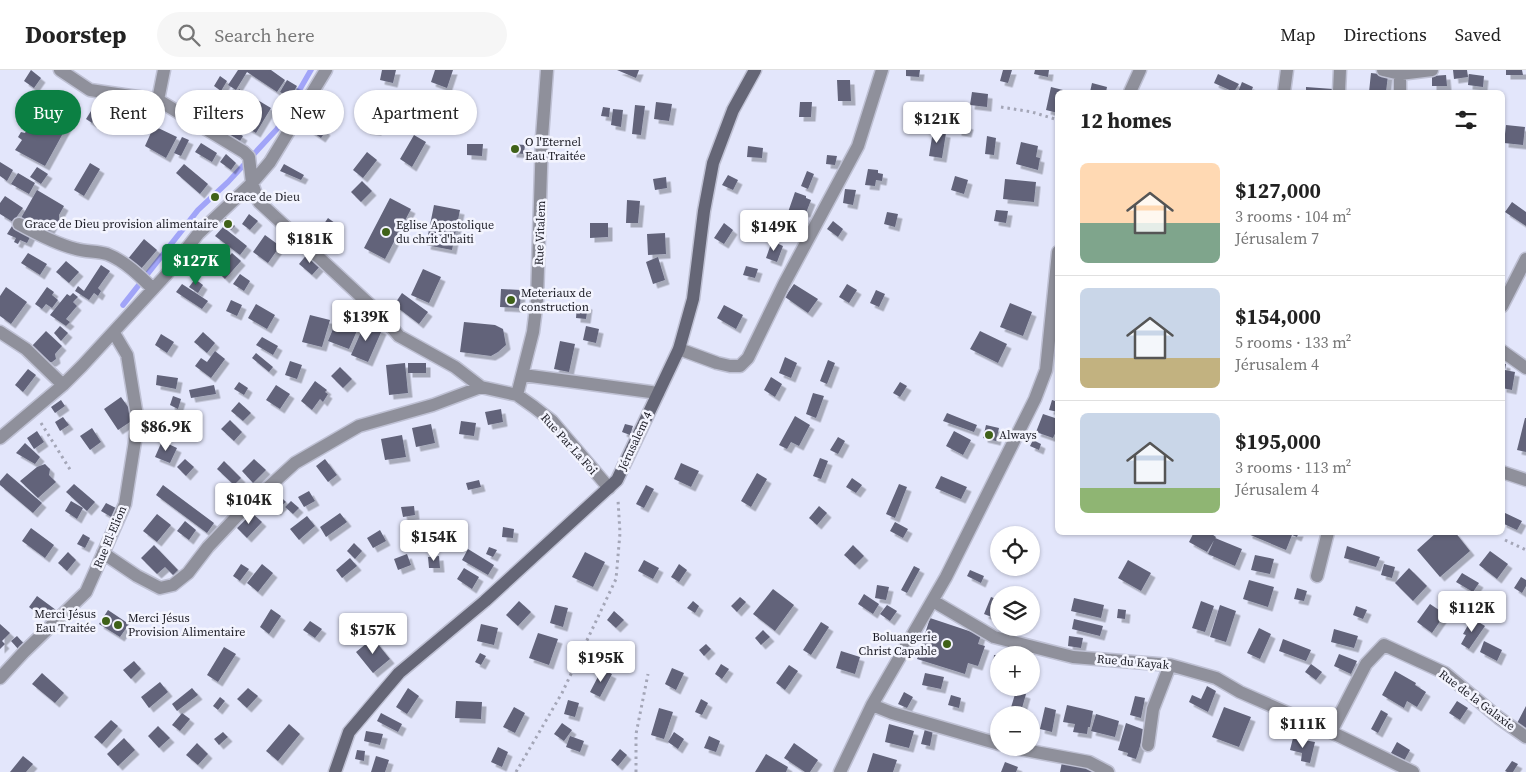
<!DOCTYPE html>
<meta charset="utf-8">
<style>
:root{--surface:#fff;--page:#f6f6f6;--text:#222;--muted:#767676;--line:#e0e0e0;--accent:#0b8043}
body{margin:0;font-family:"Source Serif 4",serif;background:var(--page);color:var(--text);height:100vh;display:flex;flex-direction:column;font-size:19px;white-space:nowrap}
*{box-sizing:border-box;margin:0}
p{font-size:16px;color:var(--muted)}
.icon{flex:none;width:28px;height:28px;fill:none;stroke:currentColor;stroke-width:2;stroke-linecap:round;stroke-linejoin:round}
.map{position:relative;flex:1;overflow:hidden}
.panel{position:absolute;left:1055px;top:20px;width:450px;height:445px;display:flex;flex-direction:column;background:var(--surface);border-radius:8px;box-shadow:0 1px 4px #0004}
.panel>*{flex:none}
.guide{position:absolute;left:15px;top:20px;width:475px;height:45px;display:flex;gap:10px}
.buttons{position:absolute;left:990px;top:456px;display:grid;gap:10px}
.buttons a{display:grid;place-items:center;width:50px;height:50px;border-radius:50%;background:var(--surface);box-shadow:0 1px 4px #0004;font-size:25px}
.price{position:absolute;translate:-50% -42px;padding:0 11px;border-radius:5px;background:#fff;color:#222;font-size:16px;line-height:32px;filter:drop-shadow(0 1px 2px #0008)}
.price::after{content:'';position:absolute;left:50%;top:30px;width:15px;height:11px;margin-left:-8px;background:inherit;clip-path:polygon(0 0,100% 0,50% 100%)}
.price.selected{background:var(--accent);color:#fff}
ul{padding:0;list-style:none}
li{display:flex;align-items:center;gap:15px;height:125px;padding:0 25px}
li+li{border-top:1px solid var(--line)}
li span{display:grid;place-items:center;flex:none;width:140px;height:100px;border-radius:8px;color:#555}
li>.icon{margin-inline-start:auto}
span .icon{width:60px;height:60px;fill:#fffc;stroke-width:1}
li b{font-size:21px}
h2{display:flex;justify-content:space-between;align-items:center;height:60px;padding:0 25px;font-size:21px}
.chip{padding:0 18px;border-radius:22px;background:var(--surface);box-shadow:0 1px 4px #0004;font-size:18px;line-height:45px}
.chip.selected{background:var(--accent);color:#fff}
header{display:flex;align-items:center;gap:30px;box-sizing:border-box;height:70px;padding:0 25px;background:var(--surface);border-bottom:1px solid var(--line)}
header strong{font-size:24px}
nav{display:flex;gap:28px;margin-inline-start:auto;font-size:18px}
.search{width:350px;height:45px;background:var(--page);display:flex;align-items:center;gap:12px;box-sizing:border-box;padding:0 18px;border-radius:28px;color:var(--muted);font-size:19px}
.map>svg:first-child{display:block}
</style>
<header>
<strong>Doorstep</strong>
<div class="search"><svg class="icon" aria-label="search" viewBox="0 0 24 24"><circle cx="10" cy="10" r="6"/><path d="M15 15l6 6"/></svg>Search here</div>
<nav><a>Map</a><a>Directions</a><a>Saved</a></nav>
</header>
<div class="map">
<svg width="1526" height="702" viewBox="0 0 1526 702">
<defs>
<filter id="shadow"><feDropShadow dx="4.5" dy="4.5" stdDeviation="0" flood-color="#0004"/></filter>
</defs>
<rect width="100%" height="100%" fill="#e3e6fb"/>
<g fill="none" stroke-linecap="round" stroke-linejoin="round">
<path stroke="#a1a4f8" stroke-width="5.5" d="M123,235L198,140L228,112L277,59L311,0"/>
</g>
<path fill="#62647a" filter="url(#shadow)" d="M31,0L41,8L34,18L24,11Z
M238,0H271L285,10L277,22L247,2L236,20L228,15Z
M382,0H396L393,13L380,10Z
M435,0H453L447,18L431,12Z
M617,0H639L636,8Z
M906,0H920L919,7L906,6Z
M1003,0H1012L1008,13L1000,11Z
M1035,0H1049L1048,7L1034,4Z
M1453,0H1467L1468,7L1454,9Z
M1506,0H1522L1523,5H1506Z
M1371,3L1388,5L1386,22H1369Z
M1218,4L1239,14L1234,22L1214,13Z
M1469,4L1484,6L1483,17L1468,15Z
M1446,5L1447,16H1432V6Z
M220,6L227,11L221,21L214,16Z
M287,10L297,16L290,28L280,22Z
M837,10H850L851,31H838Z
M1242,12L1253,17L1251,22H1238Z
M1092,13L1107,17L1106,22H1090Z
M1051,17L1067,21V22H1058V43L1046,40Z
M1306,17L1333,19V22H1306Z
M239,19L271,38L256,63L224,44Z
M972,22L988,24L987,37L970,35Z
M406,28L414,33L406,47L398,43L395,50L387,46L395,32L402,36Z
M432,31L441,36L434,51L417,42L421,34L429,38Z
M656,32L672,34L669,51L654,49Z
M800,32H812L811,47H799Z
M941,32L950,33L948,47L938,45Z
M96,33L103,38L92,53L86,49Z
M635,35L645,36L641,65L632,64Z
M603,37L610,38L609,47L601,46Z
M613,39L623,40L621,57L611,55Z
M37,40L67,56L45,96L15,80L22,70L18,67L21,62L25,63Z
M368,47L379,49L377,61L366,60Z
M217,50L243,66L240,71L214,55Z
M314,53L326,61L321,68L309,60Z
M958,53L969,55L967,63L957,61Z
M1506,55L1525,57L1523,75L1504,73Z
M154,56L177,67L166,88L145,76Z
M933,61L946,63L942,88L929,86Z
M414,65L426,72L412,97L400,89Z
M987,66L996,68L994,85L985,84Z
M182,67L189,70L181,86L174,83Z
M1021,72L1038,76L1036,87L1040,88L1038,100L1016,94Z
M201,73L217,83L212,92L195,82Z
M467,74H483L482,86L467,85Z
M512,74L525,75L524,84L512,83Z
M748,76L763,78L762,88L747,87Z
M367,82L377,90L363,108L353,100Z
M226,84L236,93L231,100L220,92Z
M827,85L837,86L835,95L826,94Z
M0,92L13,100L7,111L0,106Z
M90,93L100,99L84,126L74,120Z
M184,94L208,114L200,124L176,103Z
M284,94L304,105L301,110L280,101Z
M37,97L48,104L41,114L30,107Z
M868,99L878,100V103L883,104L882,111L876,110L875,116L865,115Z
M807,101L814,104L808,119L801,116Z
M18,103L35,113L29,124L11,114Z
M728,105L738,110L733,120L722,115Z
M955,106L968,110L964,124L951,120Z
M666,107L667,118L655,120L653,109Z
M1005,109L1036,112L1034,132L1003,129Z
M362,111L372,121L361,132L351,122Z
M845,119L856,120L853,135L843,133Z
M37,120L64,136L59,145V151L53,154L47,165L21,148Z
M795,122L806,126V128L811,130L806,143L801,142L797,152L786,148Z
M5,126L23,138L13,152L0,144V133Z
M390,128L411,139L385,189L364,178Z
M627,130L640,131L638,153H626Z
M1512,132L1526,142V156L1505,142Z
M434,135L460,140L452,180L426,175Z
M996,140L1008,141L1006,153L994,151Z
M887,142L898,144L895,157L884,154Z
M249,144L258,151L250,160L242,154Z
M225,147L235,156L231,160L222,152Z
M328,148L339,156L323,178L312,171Z
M833,151L843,159L838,167L827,159Z
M590,153H608V167L590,168Z
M724,153L733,160L724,174L714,168Z
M12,156L31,165L27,173L20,170L18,174L14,172L16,168L7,164Z
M223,157L247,176L240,185L215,166Z
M665,163L666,184L648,185L647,164Z
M265,165L280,176L268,193L253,182Z
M144,169L157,180L140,200L127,190Z
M772,171L783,176L777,192L766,188Z
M28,183L47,194L40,205L21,193Z
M232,183L241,191L225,209L216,200Z
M308,183L322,194L312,205L299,194Z
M658,187L665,210L653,214L646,192Z
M66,191L79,202L69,213L56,202Z
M101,195L110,201L98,218L101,221L98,226L94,223L89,230L75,221L78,216L84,221Z
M746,196L758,199L755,208L743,205Z
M423,199L441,207L429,233L411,225Z
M240,204L250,211L244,221L233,214Z
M195,209L203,215L198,223L189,217Z
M182,214L208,231L202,239L176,222Z
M794,214L818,229L808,243L785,227Z
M847,214L857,220L849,233L839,227Z
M6,217L27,232L11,254L0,246V226Z
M47,217L54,222L52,225L58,230L52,238L46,234L42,239L35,234Z
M501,219L521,220L520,238L500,237Z
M876,220L885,224L879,237L870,233Z
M73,223L78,227L73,232L77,236L66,249L70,252L66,256L50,245L67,224L70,226Z
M402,223L428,242L419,254L394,235Z
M231,230L242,235L237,246L226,241Z
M1010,233L1032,242L1023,266L1000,257Z
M256,234L275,245L267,259L248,248Z
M577,234L588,235L586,249L576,248Z
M724,235L743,245L736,259L717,248Z
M310,245L330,250L322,277L302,272Z
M338,247L359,256L349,279L328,271Z
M464,252L495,255L503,259L506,275L498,282L491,286L460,282Z
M365,253L382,260L368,292L351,285Z
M60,256L68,263L61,271L54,263Z
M586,256L599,259L596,273L583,270Z
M46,261L62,276L55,284L56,289L52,292H48L31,277Z
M980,261L1007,274L998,293L970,279Z
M203,262L215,273L207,283L194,272Z
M161,264L174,272L167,283L155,275Z
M262,267L278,276L273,285L256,275Z
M560,271L575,274L569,302L554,299Z
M215,281L225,289L211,308L195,296L201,288L207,292Z
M256,283L273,297L269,302L252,288Z
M785,287L797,293L791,308L779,303Z
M828,290L835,293L827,314L820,311Z
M290,291L302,295L297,309L285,305Z
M405,293L408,323L389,325L386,295Z
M408,293H426V303H408Z
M1502,293L1506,294L1505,300L1515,302L1512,320L1502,318Z
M340,297L352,309L343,318L331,306Z
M28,299L36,305L23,322L15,315Z
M157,305L178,308L176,319L156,315Z
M771,307L782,314L775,327L764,320Z
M315,311L327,320L325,322L328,324L323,332L320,329L312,340L301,331Z
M239,312L248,318L244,325L234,319Z
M900,312L907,316L900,327L893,323Z
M214,315L216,324L191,328L189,320Z
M276,315L290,324L280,339L266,330Z
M813,323L824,326L816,348L806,344Z
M173,326L181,329L178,339L170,335Z
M121,327L136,348L118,360L104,339Z
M61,330L65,336L55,343L51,337Z
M1052,330L1058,332V342L1049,340Z
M239,332L251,343L243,351L231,341Z
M501,339L503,352L488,355L485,342Z
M947,343L977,355L974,362L943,351Z
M1043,344L1058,349V357L1053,368L1036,362Z
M795,346L810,355L799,376L791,372L787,379L779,375Z
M63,347L69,355L60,361L55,352Z
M1525,348H1526V382L1517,380Z
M230,350L242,362L234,371L221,359Z
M461,351L476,353L474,366L459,364Z
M431,354L435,373L416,377L412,358Z
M625,354L633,356L630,365L622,362Z
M986,355L999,358L996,371L983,368Z
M92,358L101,372L90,380L80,366Z
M37,361L44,372L34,379L27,368Z
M954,361L971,370L963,385L946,376Z
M402,365L406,387L385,390L381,369Z
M838,367L845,371L838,384L830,380Z
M1033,370L1041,374L1039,380L1030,376Z
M162,371L177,378L170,393L155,387Z
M25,373L40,387L35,394L16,383Z
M820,388L828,391L821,409L813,406Z
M185,389L194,397L186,406L177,397Z
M254,389L266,400L253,413L242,401Z
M325,389L337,405L328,412L316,396Z
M224,391L241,408L234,415L217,399Z
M681,393L699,401L691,417L674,409Z
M45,394L50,399L49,405L56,412L38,428L20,411L37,397Z
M7,403L42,433L33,443L0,415V411Z
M757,403L767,409L751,437L741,431Z
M941,406L967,417L961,429L935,418Z
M852,408L862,415L856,423L846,417Z
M479,410L481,417L468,420L466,413Z
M74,414L95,432L87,441L66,422Z
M899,414L907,417L895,448L886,444Z
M163,415L214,453L207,463L156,425Z
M646,415L654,419L644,438L636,434Z
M309,421L315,431L304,437L298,427Z
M281,427L286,432L276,441L272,435Z
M71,431L83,438L77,449L65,441Z
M291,431L299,438L293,444L285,437Z
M106,433L118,439L113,448L101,441Z
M414,436L415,445L403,447L401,437Z
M819,436L827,443L817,455L809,448Z
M1503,442L1522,451L1517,460L1502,453Z
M252,443L262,452L247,468L237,458Z
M340,443L347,452L326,467L320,457Z
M157,444L171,455L157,472L143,461Z
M307,446L315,456L299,470L290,459Z
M185,451L196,460L189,470L177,461Z
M895,452L908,459L903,468L890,461Z
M503,457L514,459L513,468L502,467Z
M31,458L54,475L45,488L22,471Z
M380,460L386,471L373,478L367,468Z
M449,461L452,470L440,473L438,463Z
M1194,462H1209L1216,467L1207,482L1189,472Z
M1248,462H1299L1297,467L1292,465L1286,480L1248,464Z
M1437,462H1455L1470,481L1440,507L1417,480Z
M83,464L90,468L85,478L77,474Z
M1215,468L1242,479L1235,496L1208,484Z
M354,473L362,481L355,489L347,481Z
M154,475L178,500L173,505L165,497L157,504L141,488Z
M853,475L864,486L855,495L844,485Z
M1347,476L1380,487L1376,497L1344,488Z
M489,477L497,480L493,487L486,484Z
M468,479L494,495L488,505L462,490Z
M1490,481L1508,494L1497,509L1479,495Z
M68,482L76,490L67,501L58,493Z
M585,482L605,492L593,517L572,507Z
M407,484L411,495L398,500L394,489Z
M1255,485L1274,489L1270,504L1251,500Z
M439,486L440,498H429L428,487Z
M350,488L357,496L342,508L336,500Z
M644,490L659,498L653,509L638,501Z
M1128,490L1151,503L1141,521L1118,508Z
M241,494L249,499L240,511L233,506Z
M262,494L273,503L258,522L247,513Z
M679,494L687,500L679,512L671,507Z
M1384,494L1395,497L1392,508L1381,505Z
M914,496L920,499L907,523L901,520Z
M464,498L479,507L472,519L457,509Z
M1409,498L1427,516L1413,531L1395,513Z
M970,500L984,506L981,513L967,506Z
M1462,503L1479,513L1473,522L1456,512Z
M1521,507L1526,510V516L1522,523L1514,518Z
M1249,510L1274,517L1268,537L1243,529Z
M877,515L889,517L886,530L875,528Z
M1297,518L1307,521L1304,531L1294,529Z
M773,519L794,535L775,561L753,544Z
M864,524L879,534L873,544L858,534Z
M37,526L56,540L47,551L29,537Z
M740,527L746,532L737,542L731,536Z
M991,527L999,530V543L997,549L984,544Z
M1074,528L1104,535L1101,548L1071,541Z
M1471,529L1482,536L1477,543L1467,537Z
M519,531L531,542L518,556L506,545Z
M693,531L699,536L695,543L687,538Z
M1201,531L1214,536L1205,562L1192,558Z
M1430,534L1445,544L1432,563L1417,552Z
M555,535L568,538L563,557L550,553Z
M887,535L897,541L890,551L880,544Z
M1220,535L1236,541L1226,572L1210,567Z
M1356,536L1367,540L1363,549L1353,545Z
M271,539L281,546L269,564L260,557Z
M1118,539L1126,540L1125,549L1117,548Z
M108,540L129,554L120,567L99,554Z
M614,541L624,550L616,558L607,550Z
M930,548L981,565L978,574L985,576L978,596L968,593L965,604L917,589Z
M1472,548L1485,556L1469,579L1461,574L1466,565L1463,564Z
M1074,549L1103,556L1100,566L1072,559Z
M310,551L322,559L315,568L303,560Z
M821,552L829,557L811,585L803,580Z
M0,554L10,563L2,571L5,574L0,579Z
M481,554L498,558L494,575L477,571Z
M1259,558L1271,564L1260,589L1247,583Z
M1334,559L1358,566L1354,578L1331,572Z
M763,560L770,567L761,575L755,568Z
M538,563L558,569L549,595L529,588Z
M17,566L26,576L20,581L11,571Z
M1069,566L1083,568L1081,578L1068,576Z
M373,568L390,589L373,603L356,582Z
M1283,569L1311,580L1306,591L1279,581Z
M1484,571L1502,580L1497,591L1480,582Z
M706,574L711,579L704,586L699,580Z
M224,577L236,584L218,612L207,605Z
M841,581L860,587L855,604L836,598Z
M480,583L486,586L481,595L475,592Z
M1339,584L1357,591L1351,604L1334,596Z
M994,585H999V607L992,606Z
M134,591L141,599L131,609L123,600Z
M721,594L729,599L722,609L715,604Z
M1311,594L1322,602L1316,610L1305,602Z
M789,595L798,601L785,620L776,613Z
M672,598L684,603L676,620L665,614Z
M602,599L612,604L600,627L590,622Z
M1395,601L1416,613L1415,615L1426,622L1417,637L1407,631L1404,638L1382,625Z
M42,603L64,623L55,633L32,614Z
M925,603L944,607L941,619L922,615Z
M160,612L168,622L149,638L141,627Z
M1207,616L1216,621L1208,642L1189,632L1192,625L1201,629Z
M192,618L198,625L177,641L172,634Z
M248,618L258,626L247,638L237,629Z
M408,618L419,626L407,644L396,637Z
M1016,621L1026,624L1020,645L1009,644Z
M904,622L913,627L907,638L898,634Z
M951,625L961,628L959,638L948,635Z
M1135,626L1145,628L1141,648L1130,645Z
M220,627L225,631L218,640L213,636Z
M701,629L708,633L702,645L695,642Z
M568,630L579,633L575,647L564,644Z
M456,631L482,632L481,649L455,648Z
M1457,631L1468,638L1460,650L1449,643Z
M1067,635L1093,641L1090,657H1088L1087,664L1073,662L1075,654L1063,652Z
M1526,636V667L1514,659Z
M514,637L525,643L515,663L503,657Z
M1045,637L1056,640L1052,662L1040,659Z
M1224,637L1251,647L1239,677L1212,667Z
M659,638L673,642L664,669L651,665Z
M1381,640L1388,644L1378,663L1371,659Z
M182,643L190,649L180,661L172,655Z
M381,643L402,654L398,662L377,651Z
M1096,644L1119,651L1115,667L1091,661Z
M111,650L118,656L102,674L94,667Z
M562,653L572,660L564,671L554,664Z
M1126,653L1145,660L1136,689L1127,686L1128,683L1118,680Z
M289,654L300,664L278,691L266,681Z
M889,654L914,661L909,678L885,672Z
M158,656L170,668L159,678L148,666Z
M925,659L933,660L930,676L921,674Z
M366,661L383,664L380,675L364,671Z
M223,662L228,667L219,675L214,669Z
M674,662L684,669L678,679L668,672Z
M570,666L584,671L580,682L566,677Z
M709,666L720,671L716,682L704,678Z
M124,668L135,680L118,696L107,684Z
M1293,668L1315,672L1310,693L1301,691L1302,683L1290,680Z
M1397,672L1410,680L1404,691L1391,683Z
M197,673L208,684L198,695L186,685Z
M794,673L818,690L810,702H805L784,688Z
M498,677L508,682L502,697L491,692Z
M620,679L627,685L618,696L611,690Z
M357,680L365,681L364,691L355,689Z
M873,683L897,690L893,702H867Z
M766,684L788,697L786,702H755Z
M23,686L33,694L26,702H10Z
M376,686L389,690L385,702H371Z
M1512,691L1518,694L1513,702H1507L1505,701Z
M1005,692L1018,697L1016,702H1001Z
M1062,692L1092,699V702H1060Z"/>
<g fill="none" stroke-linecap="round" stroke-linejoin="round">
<defs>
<path id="street" d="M60,0L90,20L158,30L244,82L249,87L252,113L259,132L381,245L399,266L455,297L481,317L517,325L534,337L552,351L609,418
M1383,0L1400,4L1432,0
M1400,0V22
M1130,22L1140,0
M1284,22L1287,0
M1339,22L1340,0
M158,30L164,0
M19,154C37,164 56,174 76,179C86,182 97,181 107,184C125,191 140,206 153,219
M1502,236L1526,189
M0,262L26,279L63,315
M679,279L717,293L730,296H740L748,288L784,214L858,76L882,0
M1502,281L1526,298
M523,305L658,323
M517,325L533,262L537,230L542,67L547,0
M0,368L63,315L82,296L166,205L198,164L252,113L270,92L326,0
M1502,402L1526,410
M103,483L137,506L160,518L173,515L188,503L208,477L240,443L295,393L359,356L433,335L481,317
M1317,506L1328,462
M933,531L994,567L1073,587L1170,595L1216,608L1240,622L1331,662L1413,702
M0,608L24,582L86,522L125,434L138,352L127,285L114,263
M872,635L892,643L999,674
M1331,662L1366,594L1384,575L1445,603L1499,648L1526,667
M1148,675L1153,639L1170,595
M1014,678L1089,692L1108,702
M840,702L872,635L946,507L1035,329L1046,300L1058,182"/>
<path id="secondary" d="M335,702L349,662L399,603L485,531L617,410L679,279L693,229L704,141L713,93L733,40L755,0"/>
</defs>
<use href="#street" stroke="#bfc1d4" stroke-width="15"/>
<use href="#secondary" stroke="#bfc1d4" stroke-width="15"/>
<path stroke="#a4a6b7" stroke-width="3" stroke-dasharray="2.5 4" stroke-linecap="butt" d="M1001,37L1032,42L1058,50
M41,353L71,401
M1505,470L1526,480
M516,702L562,623L616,509L620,463L618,430
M636,702V664L648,604"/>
<use href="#street" stroke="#8f909b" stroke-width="12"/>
<use href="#secondary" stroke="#656676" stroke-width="12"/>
</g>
<g fill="#3f6118" stroke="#f3f4fe" stroke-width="2">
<circle cx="515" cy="79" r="5"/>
<circle cx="215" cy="127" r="5"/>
<circle cx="228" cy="154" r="5"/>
<circle cx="386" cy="162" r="5"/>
<circle cx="511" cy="230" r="5"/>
<circle cx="989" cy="365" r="5"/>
<circle cx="106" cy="551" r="5"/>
<circle cx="118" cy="555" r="5"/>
<circle cx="947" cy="574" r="5"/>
</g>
<g text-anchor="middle" stroke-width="5" stroke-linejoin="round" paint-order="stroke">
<g font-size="12" fill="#1b1b24" stroke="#f3f4fe" text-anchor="start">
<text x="525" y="76">O l'Eternel<tspan x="525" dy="14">Eau Traitée</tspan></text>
<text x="225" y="131">Grace de Dieu</text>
<text x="218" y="158" text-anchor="end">Grace de Dieu provision alimentaire</text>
<text x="396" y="159">Eglise Apostolique<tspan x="396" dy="14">du chrit d'haiti</tspan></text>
<text x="521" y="227">Meteriaux de<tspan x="521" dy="14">construction</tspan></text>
<text x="999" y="369">Always</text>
<text x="96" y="548" text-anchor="end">Merci Jésus<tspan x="96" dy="14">Eau Traitée</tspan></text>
<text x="128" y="552">Merci Jésus<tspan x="128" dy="14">Provision Alimentaire</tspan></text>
<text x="937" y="571" text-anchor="end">Boluangerie<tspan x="937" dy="14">Christ Capable</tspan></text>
</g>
<g font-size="12" fill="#1b1b24" stroke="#f3f4fe">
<text transform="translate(540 163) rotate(-88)" y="4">Rue Vitalem</text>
<text transform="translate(635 371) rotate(-65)" y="4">Jérusalem 4</text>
<text transform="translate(569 374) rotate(48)" y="4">Rue Par La Foi</text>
<text transform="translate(110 467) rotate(-67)" y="4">Rue El-Elion</text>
<text transform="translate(1133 592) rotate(5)" y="4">Rue du Kayak</text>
<text transform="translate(1477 630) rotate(37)" y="4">Rue de la Galaxie</text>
</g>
</g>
</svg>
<div class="buttons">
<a><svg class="icon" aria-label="locate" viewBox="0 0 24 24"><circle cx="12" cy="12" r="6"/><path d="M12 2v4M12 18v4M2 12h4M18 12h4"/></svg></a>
<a><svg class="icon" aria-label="layers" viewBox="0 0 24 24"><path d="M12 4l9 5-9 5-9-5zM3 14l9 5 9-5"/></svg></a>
<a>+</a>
<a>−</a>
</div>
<b class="price" style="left:937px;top:74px">$121K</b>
<b class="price" style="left:774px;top:182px">$149K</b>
<b class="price" style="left:310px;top:194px">$181K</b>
<b class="price selected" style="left:196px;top:216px">$127K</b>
<b class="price" style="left:366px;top:272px">$139K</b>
<b class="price" style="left:166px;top:382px">$86.9K</b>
<b class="price" style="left:249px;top:455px">$104K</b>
<b class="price" style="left:434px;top:492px">$154K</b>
<b class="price" style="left:1472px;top:563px">$112K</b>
<b class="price" style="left:373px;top:585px">$157K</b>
<b class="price" style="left:601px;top:613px">$195K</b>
<b class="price" style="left:1303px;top:679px">$111K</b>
<div class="guide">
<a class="chip selected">Buy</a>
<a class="chip">Rent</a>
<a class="chip">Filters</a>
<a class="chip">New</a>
<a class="chip">Apartment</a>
</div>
<section class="panel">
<h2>12 homes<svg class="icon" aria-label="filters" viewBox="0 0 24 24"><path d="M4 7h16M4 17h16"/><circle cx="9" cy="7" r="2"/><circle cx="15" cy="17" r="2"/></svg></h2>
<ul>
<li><span style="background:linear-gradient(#ffd9b3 60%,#7fa58c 0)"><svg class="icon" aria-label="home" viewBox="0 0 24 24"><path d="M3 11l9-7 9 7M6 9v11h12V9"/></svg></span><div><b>$127,000</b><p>3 rooms · 104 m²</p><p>Jérusalem 7</p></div></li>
<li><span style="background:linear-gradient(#c9d6e8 70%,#c2b280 0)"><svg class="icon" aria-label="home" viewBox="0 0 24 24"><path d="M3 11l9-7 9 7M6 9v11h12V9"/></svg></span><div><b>$154,000</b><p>5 rooms · 133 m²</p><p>Jérusalem 4</p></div></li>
<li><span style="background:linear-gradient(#c9d6e8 75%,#8fb573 0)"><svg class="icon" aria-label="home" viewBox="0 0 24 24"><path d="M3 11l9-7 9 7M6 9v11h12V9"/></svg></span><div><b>$195,000</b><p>3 rooms · 113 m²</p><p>Jérusalem 4</p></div></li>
</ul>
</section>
</div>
